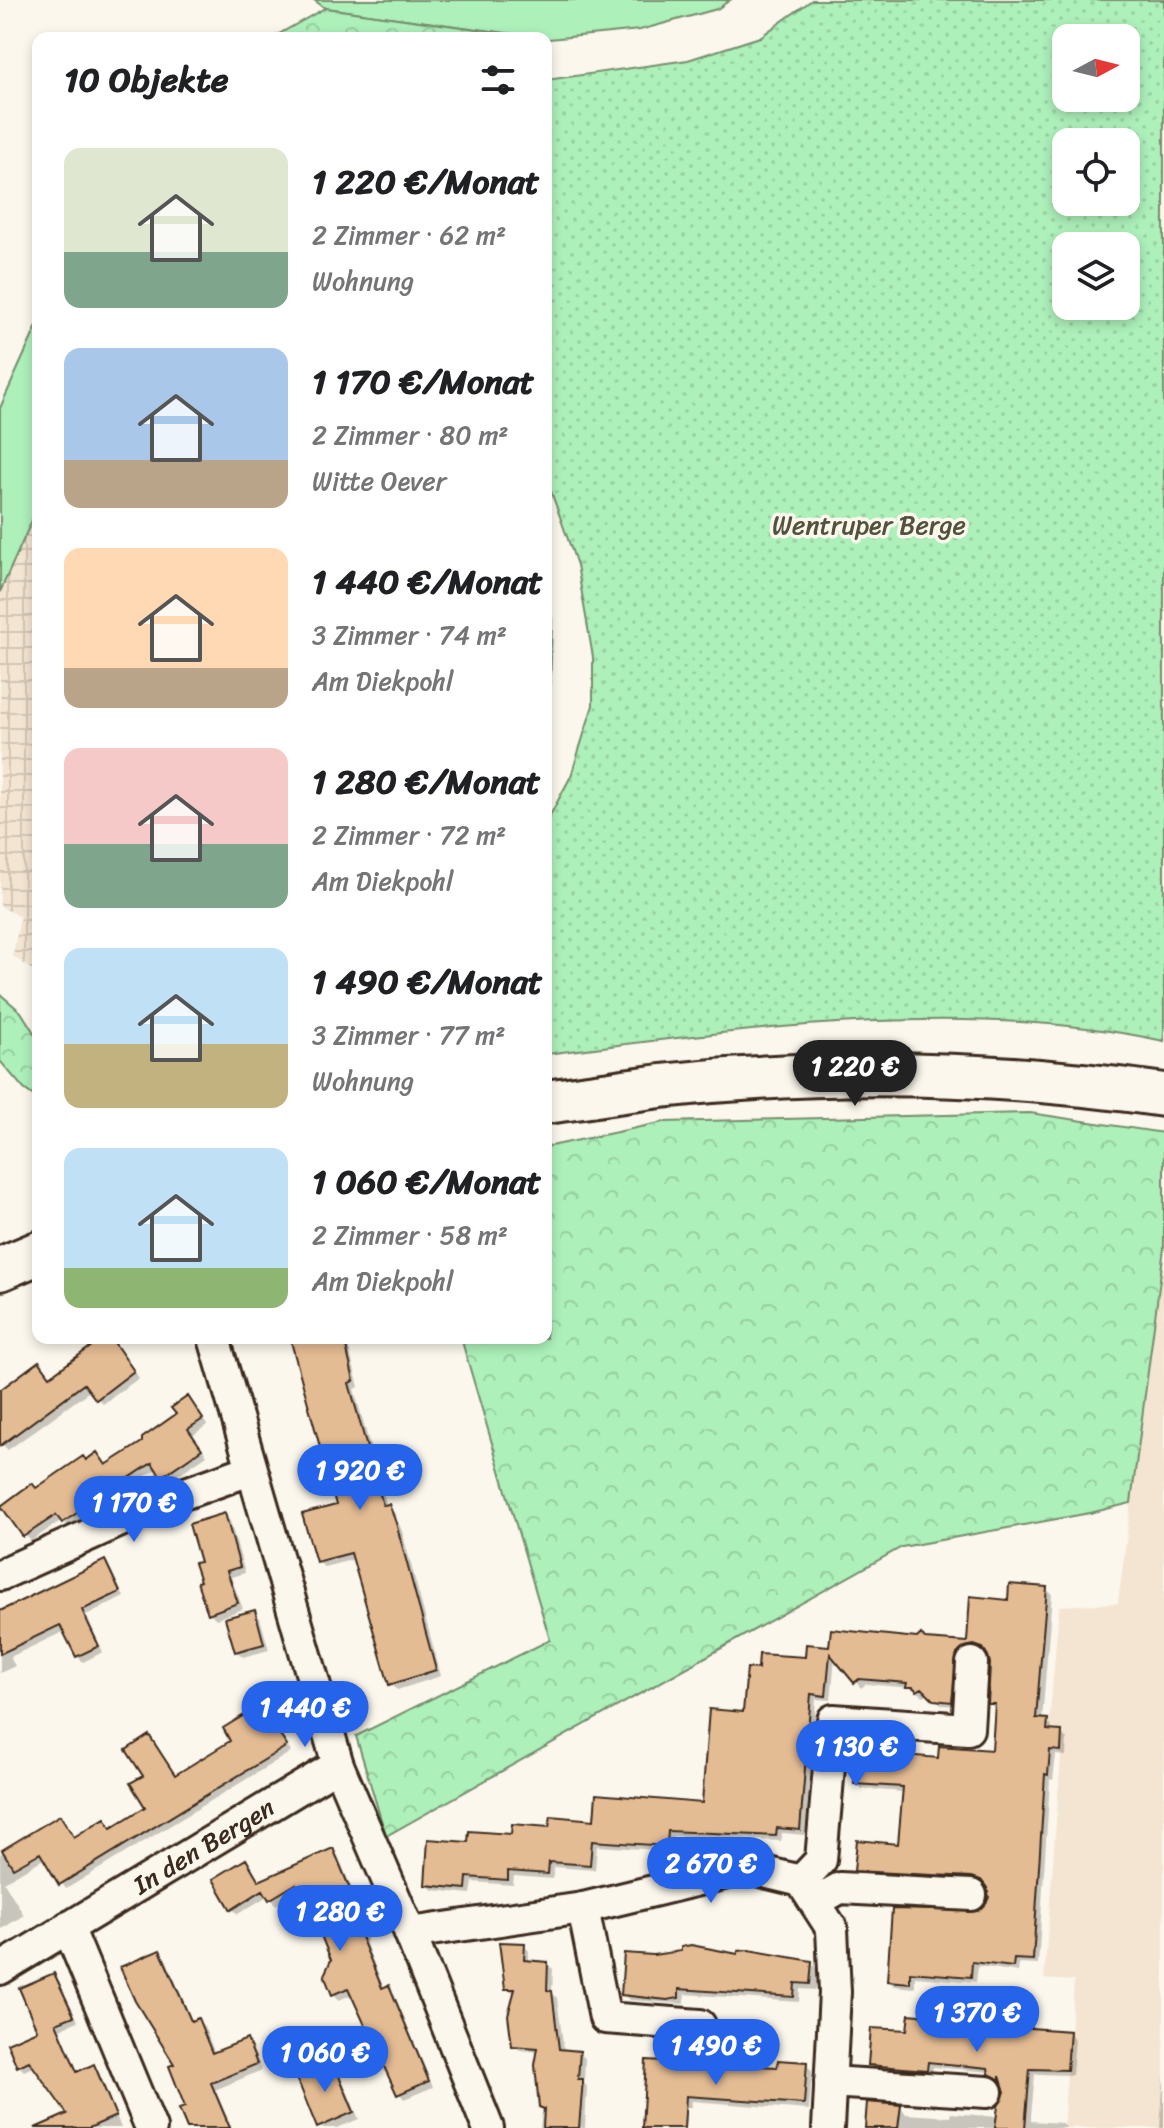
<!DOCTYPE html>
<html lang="de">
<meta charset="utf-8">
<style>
:root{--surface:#fff;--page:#f6f6f6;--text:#202124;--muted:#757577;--accent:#2563eb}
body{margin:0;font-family:Sriracha,sans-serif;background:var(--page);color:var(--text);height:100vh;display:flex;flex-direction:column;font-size:30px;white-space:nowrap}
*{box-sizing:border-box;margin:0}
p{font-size:26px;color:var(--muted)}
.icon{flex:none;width:44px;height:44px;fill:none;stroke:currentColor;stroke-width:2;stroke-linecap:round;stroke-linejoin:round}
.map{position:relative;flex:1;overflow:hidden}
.sheet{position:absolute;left:32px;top:32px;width:520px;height:1312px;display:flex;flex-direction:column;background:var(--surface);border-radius:16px;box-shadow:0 4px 12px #0003}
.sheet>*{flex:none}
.needle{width:52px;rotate:83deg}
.fabs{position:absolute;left:1052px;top:24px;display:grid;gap:16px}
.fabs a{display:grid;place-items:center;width:88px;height:88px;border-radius:16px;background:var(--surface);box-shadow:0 4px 12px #0003;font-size:40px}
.price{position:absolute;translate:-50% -68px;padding:0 18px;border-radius:28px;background:var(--accent);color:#fff;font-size:26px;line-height:52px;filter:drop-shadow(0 2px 4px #0008)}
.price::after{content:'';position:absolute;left:50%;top:48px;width:24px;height:18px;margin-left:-12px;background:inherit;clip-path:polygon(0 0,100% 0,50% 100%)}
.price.on{background:#222;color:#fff}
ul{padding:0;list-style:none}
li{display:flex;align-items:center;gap:24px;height:200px;padding:0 32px}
li span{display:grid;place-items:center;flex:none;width:224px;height:160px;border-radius:16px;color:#555}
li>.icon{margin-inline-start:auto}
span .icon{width:96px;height:96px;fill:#fffc;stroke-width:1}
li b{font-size:34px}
h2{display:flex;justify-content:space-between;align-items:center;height:96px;padding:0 32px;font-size:34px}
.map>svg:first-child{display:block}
</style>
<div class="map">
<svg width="1164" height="2128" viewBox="0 0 1164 2128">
<defs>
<pattern id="industrial-grid" width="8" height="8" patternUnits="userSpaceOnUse" patternTransform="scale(2)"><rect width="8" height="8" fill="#f4e5d2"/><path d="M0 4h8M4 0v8" fill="none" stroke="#d2c5b4"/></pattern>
<pattern id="forest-crowns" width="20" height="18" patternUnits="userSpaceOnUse" patternTransform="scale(2)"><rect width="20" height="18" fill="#adf0ba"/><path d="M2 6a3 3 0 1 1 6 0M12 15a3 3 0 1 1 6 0" fill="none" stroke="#96ce9f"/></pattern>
<pattern id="park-dots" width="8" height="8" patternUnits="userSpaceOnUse" patternTransform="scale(2)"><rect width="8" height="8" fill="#adf0ba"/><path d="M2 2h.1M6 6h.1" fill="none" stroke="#96ce9f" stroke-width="1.8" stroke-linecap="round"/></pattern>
</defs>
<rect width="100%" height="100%" fill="#fbf7ec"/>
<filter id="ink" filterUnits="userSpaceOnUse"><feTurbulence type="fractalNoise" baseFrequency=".0125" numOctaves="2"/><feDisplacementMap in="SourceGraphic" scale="16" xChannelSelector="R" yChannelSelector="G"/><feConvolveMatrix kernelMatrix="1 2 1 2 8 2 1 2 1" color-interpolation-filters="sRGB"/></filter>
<g filter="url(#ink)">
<path fill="#f4e5d2" d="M1164,1248V2128H1063L1074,1981L1044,1979L1063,1731L1049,1727L1059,1606L1118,1603Z"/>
<path fill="url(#industrial-grid)" d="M38,504V974L13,956L20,917L0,906V588Z"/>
<path fill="#adf0ba" stroke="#748d6c" stroke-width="2" d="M314,0H730L717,9L640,30L549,39L325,8Z
M38,324V507L0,592V408Z
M546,588L552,620L549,726L546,731Z"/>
<path fill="url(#forest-crowns)" stroke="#748d6c" stroke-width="2" d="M325,8L540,38H272Z
M0,994L21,1012L38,1039V1099L24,1089L0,1061Z
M1030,1113L1164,1133V1248L1131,1503L1090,1513L902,1547L386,1836L356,1736L550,1640L461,1338H546V1147L664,1122Z"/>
<path fill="url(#park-dots)" stroke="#748d6c" stroke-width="2" fill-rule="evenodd" d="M812,0H1164V1041C966,998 745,1029 546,1054V823L571,776L593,705V657L577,565L546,477V80L688,60L760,37ZM1066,38H1126V98H1066ZM1066,142H1126V202H1066ZM1066,246H1126V306H1066Z"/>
<path fill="#0003" d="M106,1338L114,1343L139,1378L103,1404L91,1390L8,1450L2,1444L0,1445V1392L51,1378Z
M292,1338H346L359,1387L354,1389L387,1506L394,1512L402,1531L441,1676L397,1690L391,1684L355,1559L324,1567L317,1561L338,1506Z
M193,1404L207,1425L192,1436L207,1455L169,1481L158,1468L69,1527L62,1520L31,1541L25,1535L37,1490L86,1462L107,1467L144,1443Z
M224,1516L230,1521L245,1573L231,1577L243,1609L216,1619L210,1613L202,1582V1563Z
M105,1563L110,1568L124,1597L86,1615L103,1652L83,1662L77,1656L65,1631L10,1657L15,1666L0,1673V1619Z
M1046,1589L1052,1594L1042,1721H1047L1052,1727V1732L1061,1733L1067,1739L1066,1756L1056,1755L1053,1780L1050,1779L1038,1965L1019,1964L1018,1972L978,1966L976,1982L915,1977V1988L894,1986L889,1981L988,1905L991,1897L988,1885L979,1882L862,1876L856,1870L899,1846L905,1792L862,1789L856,1783L940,1760L994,1752L995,1709L990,1703L992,1663L989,1653L981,1650L971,1652L957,1706L942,1705L929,1692L924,1696L911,1688L866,1684L861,1688L835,1657L831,1700L816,1699L805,1835L782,1833L781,1841L673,1836L672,1851L597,1846L595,1870L554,1867L553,1879L514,1876L513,1885L473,1882L471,1894L433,1890L427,1885L470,1844L704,1805L745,1714L760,1671L807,1659L831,1648L926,1641L969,1644L1010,1602Z
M254,1612L260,1618L269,1650L243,1657L236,1651Z
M280,1695L297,1720L278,1732L291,1752L66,1889L45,1858L4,1882L24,1915L0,1930V1854L60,1817L75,1839L105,1820L113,1830L147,1808L176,1776L233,1742Z
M332,1851L338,1856L369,1930L366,1944L384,1989L388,1987L394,1993L433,2087L404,2099L399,2093L353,1994L339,2000L334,1994L333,1960L300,1890L276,1905L269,1895L238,1914L233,1909L251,1867L260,1882Z
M524,1945L529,1951V1962L547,1964L553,1969L552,1993L557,1998L564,2051L579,2053L585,2058L584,2083L587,2087L585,2128H540L543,2106L540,2052L520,2050L514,2045L516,1994L506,1988Z
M160,1953L166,1959L193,2023L198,2021L204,2026L215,2054L246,2041L252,2047L262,2070L215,2090L232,2128H189Z
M740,1956L811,1963L817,1969L816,1990L800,1989L799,2002L685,1994L684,2004L629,2000L623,1994Z
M54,1975L59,1981L78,2021L60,2029L79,2073L94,2067L99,2072L121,2128H66L70,2115L35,2066L24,2071L18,2065L39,2031Z
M1004,2014L1010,2020L1009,2029L1069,2033L1075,2039L1072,2075L1035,2074L1031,2116V2121L1062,2123L1066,2128H867L901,2107L906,2114L950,2117L951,2113L998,2117L1007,2094L1004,2083L991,2072L933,2067L932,2075L878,2072L870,2064L930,2018L936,2024L986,2030Z
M648,2062L779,2069L806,2064L812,2071L809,2110L692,2101L691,2107H686L685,2128H644Z
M332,2063L338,2070L359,2119L337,2128H321Z
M1164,2075V2128H1160Z"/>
<path fill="#e4bc94" stroke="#3b2a1e" stroke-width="2" d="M103,1338H111L134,1371L96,1400L84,1384L0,1446V1390L39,1361L50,1376Z
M290,1338H344L354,1381L349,1383L383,1505L389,1504L396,1523L436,1670L389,1685L351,1553L316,1562L302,1514L336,1505Z
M188,1396L203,1419L188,1429L202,1449L161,1477L152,1463L62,1523L56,1515L23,1537L1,1506L32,1483L36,1488L83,1456L86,1460L97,1452L106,1465L142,1442V1438L176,1414L171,1408Z
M225,1513L240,1567L227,1571L238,1603L208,1614L197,1582L200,1581L194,1563L200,1562L189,1524Z
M105,1560L120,1592L82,1610L99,1646L76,1657L60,1625L0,1654V1611Z
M1009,1584L1047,1587L1036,1718L1048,1719L1047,1730L1062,1731L1061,1751L1050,1750L1048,1775L1045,1774L1033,1960L1014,1959L1013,1967L972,1962L971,1977L910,1972V1983L887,1981L892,1909L978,1911L986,1904L989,1897L987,1888L981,1880L972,1877L854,1871L857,1840L898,1844L903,1787L854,1784L856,1758L871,1759V1752L938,1758L939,1746L992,1750L995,1704H988L990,1663L988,1656L983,1648L974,1645L965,1647L957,1654L952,1702L934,1700L922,1688L917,1691L913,1687H906L907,1683L859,1679L854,1683L830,1654L826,1696L811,1694L800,1830L777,1828L776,1836L668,1831L667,1846L592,1841L590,1865L549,1862L548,1874L508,1871V1880L467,1877L466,1889L425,1885L428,1839L468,1842L469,1831L511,1834L512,1824L549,1827L551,1816L594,1820L596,1794L702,1803L709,1709L743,1712L747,1668L758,1669L759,1654L805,1657L806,1644L829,1646L831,1629L917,1638L921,1634L925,1639L967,1642L970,1596L1008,1600Z
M255,1610L264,1644L235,1652L225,1618Z
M280,1693L293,1714L274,1726L287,1746L59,1885L40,1853L13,1868L2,1850L60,1815L74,1837L105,1818L111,1828L145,1807L130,1783L143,1776L126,1750L149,1735L175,1775L230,1741L223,1728Z
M333,1848L364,1923L361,1937L382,1988L389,1985L429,2081L397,2095L348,1988L332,1995L324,1975L331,1960L314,1918L311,1919L296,1884L269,1900L263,1890L231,1910L213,1879L246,1859L259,1881Z
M499,1942L525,1943L524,1960L548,1962L547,1990L552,1991L559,2049L580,2051L578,2079H583L579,2128H543L544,2109L539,2107L535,2065L538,2048L512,2046L508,2015L515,1989H505Z
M691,1945L738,1954V1951L749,1950L812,1961L810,1984L795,1983L794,1997L679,1989V1998L667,2000L621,1995L624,1953L653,1955L681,1951V1947Z
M160,1950L191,2021L198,2018L212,2053L247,2039L257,2064L211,2083L230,2128H187L179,2109L185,2107L169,2066L174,2064L135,2001L120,1967Z
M54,1973L74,2016L56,2023L77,2072L94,2064L116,2116L89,2128H35L67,2114L29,2061L17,2067L7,2043L37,2030L19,1988Z
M981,2010L1005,2012L1004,2026L1070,2031L1067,2070L1030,2069L1025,2128H995L998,2106L1005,2092L1000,2076V2080L989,2074L988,2068L928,2062L927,2070L868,2065L871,2028L907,2030L909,2014L931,2016V2023L983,2028Z
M646,2060L777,2067L778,2060L807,2062L804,2104L686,2096L684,2128H642Z
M333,2061L354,2112L317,2128L296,2076Z
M867,2102L901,2105L898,2128H865Z"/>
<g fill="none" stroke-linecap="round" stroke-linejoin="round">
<defs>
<g id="minor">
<path d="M214,1338L338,1765L410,1933L488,2128"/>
<path d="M0,1575L169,1499L250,1470"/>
<path d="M801,1881L821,1860L833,1720L968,1729L972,1663"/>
<path d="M815,1902L840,1888L971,1895"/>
<path d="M583,1908L605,2018L700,2025"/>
<path d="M68,1927L151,2128"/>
<path d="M410,1933L583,1908L748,1868L801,1881L832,1929L835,1992L828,2128"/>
<path id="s1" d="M0,1969L338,1765"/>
<path d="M830,2082L987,2092"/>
</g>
<path id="secondary" d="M546,1102C584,1097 622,1091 661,1086C827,1068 998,1071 1164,1095
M0,1269L38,1253"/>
</defs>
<use href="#minor" stroke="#3b2a1e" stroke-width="36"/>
<use href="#secondary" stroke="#3b2a1e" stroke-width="48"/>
<use href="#minor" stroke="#fbf7ec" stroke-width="30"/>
<use href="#secondary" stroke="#fbf7ec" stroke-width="42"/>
</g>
</g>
<g text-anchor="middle" stroke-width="7" stroke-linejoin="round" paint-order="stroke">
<g font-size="26" fill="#52523d" stroke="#fbf7ec">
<text x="869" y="534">Wentruper Berge</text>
</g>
<g font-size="26" fill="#3b2a1e" stroke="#fbf7ec">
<text dy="9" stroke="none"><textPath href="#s1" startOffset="238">In den Bergen</textPath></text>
</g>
</g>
</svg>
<div class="fabs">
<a><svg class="needle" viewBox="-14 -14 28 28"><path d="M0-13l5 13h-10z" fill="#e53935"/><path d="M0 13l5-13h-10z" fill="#757577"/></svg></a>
<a><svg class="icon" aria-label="locate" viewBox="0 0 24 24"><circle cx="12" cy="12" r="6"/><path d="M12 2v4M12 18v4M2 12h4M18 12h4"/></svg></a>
<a><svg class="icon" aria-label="layers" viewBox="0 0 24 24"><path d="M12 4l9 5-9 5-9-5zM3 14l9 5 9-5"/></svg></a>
</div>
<b class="price on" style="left:855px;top:1108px">1 220 €</b>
<b class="price" style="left:360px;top:1512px">1 920 €</b>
<b class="price" style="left:134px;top:1544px">1 170 €</b>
<b class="price" style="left:305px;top:1749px">1 440 €</b>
<b class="price" style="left:856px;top:1788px">1 130 €</b>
<b class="price" style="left:711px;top:1905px">2 670 €</b>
<b class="price" style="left:340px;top:1953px">1 280 €</b>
<b class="price" style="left:977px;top:2054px">1 370 €</b>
<b class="price" style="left:716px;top:2087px">1 490 €</b>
<b class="price" style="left:325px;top:2094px">1 060 €</b>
<section class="sheet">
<h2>10 Objekte<svg class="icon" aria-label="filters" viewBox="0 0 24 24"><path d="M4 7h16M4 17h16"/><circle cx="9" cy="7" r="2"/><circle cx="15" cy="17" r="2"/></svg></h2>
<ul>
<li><span style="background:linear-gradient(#dfe7d0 65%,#7fa58c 0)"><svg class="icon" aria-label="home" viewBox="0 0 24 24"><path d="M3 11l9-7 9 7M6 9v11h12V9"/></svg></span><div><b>1 220 €/Monat</b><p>2 Zimmer · 62 m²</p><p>Wohnung</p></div></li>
<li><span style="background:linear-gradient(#a9c7e8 70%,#b9a48a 0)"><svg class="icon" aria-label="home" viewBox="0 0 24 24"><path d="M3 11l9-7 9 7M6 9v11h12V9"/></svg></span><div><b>1 170 €/Monat</b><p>2 Zimmer · 80 m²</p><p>Witte Oever</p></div></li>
<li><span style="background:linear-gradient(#ffd9b3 75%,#b9a48a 0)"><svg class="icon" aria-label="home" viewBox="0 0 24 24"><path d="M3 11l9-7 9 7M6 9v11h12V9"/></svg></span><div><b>1 440 €/Monat</b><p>3 Zimmer · 74 m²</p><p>Am Diekpohl</p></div></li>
<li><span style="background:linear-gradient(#f6c9c9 60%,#7fa58c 0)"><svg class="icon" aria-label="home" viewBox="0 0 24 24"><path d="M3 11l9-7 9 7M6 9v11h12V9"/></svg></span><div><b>1 280 €/Monat</b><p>2 Zimmer · 72 m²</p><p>Am Diekpohl</p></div></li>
<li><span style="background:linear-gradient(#bfe0f5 60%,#c2b280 0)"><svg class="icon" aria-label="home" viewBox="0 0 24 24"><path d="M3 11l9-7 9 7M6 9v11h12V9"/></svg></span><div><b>1 490 €/Monat</b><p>3 Zimmer · 77 m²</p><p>Wohnung</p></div></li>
<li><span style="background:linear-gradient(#bfe0f5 75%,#8fb573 0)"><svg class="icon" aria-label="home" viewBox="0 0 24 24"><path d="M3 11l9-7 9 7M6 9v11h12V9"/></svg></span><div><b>1 060 €/Monat</b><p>2 Zimmer · 58 m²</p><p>Am Diekpohl</p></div></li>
</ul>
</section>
</div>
